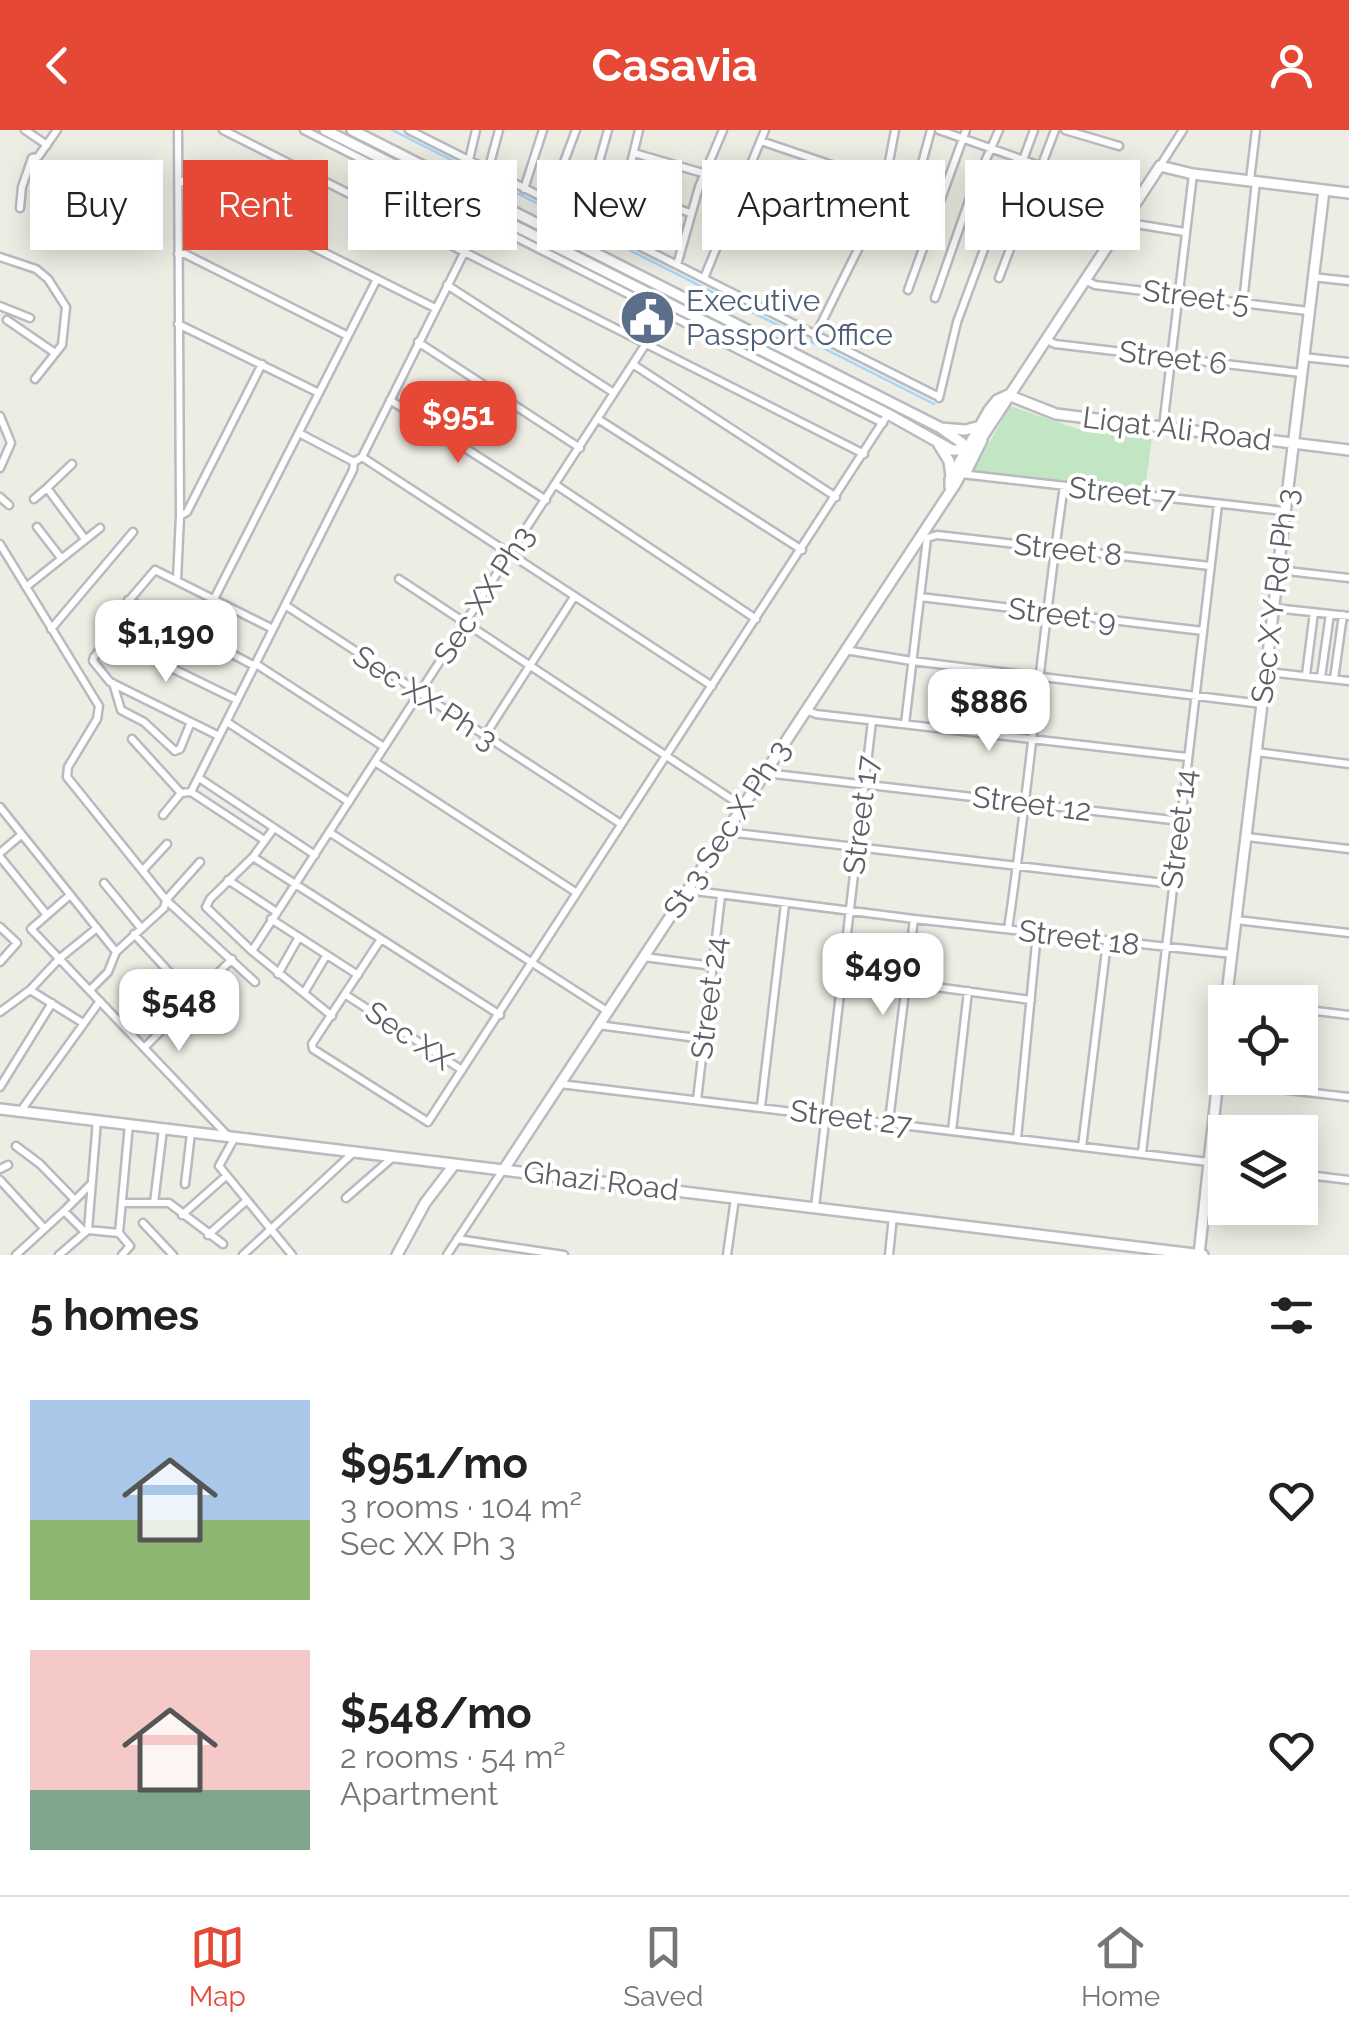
<!DOCTYPE html>
<meta charset="utf-8">
<style>
:root{--surface:#fff;--page:#f6f6f6;--text:#222;--muted:#767676;--line:#e0e0e0;--accent:#e54834}
body{margin:0;font-family:Raleway,sans-serif;background:var(--page);color:var(--text);height:100vh;display:flex;flex-direction:column;font-size:38px;white-space:nowrap}
*{box-sizing:border-box;margin:0}
p{font-size:32px;color:var(--muted)}
.icon{flex:none;width:55px;height:55px;fill:none;stroke:currentColor;stroke-width:2;stroke-linecap:round;stroke-linejoin:round}
.map{position:relative;height:1125px;overflow:hidden}
.side{display:flex;flex-direction:column;background:var(--surface);flex:1}
.side>*{flex:none}
.banner{position:absolute;left:30px;top:30px;width:1290px;height:90px;display:flex;gap:20px}
.buttons{position:absolute;left:1208px;top:855px;display:grid;gap:20px}
.buttons a{display:grid;place-items:center;width:110px;height:110px;border-radius:0px;background:var(--surface);box-shadow:0 5px 25px #0003;font-size:50px}
.price{position:absolute;translate:-50% -85px;padding:0 22px;border-radius:20px;background:#fff;color:#222;font-size:32px;line-height:65px;filter:drop-shadow(0 2px 5px #0008)}
.price::after{content:'';position:absolute;left:50%;top:60px;width:30px;height:22px;margin-left:-15px;background:inherit;clip-path:polygon(0 0,100% 0,50% 100%)}
.price.on{background:var(--accent);color:#fff}
ul{padding:0;list-style:none}
li{display:flex;align-items:center;gap:30px;height:250px;padding:0 30px}
li span{display:grid;place-items:center;flex:none;width:280px;height:200px;border-radius:0px;color:#555}
li>.icon{margin-inline-start:auto}
span .icon{width:120px;height:120px;fill:#fffc;stroke-width:1}
li b{font-size:42px}
h2{display:flex;justify-content:space-between;align-items:center;height:120px;padding:0 30px;font-size:42px}
.pill{padding:0 35px;border-radius:0px;background:var(--surface);box-shadow:0 5px 25px #0003;font-size:35px;line-height:90px}
.pill.on{background:var(--accent);color:#fff}
header{display:flex;justify-content:space-between;align-items:center;height:130px;padding:0 30px;background:var(--accent);color:#fff;font-size:45px;font-weight:700}
.dock{display:flex;justify-content:space-around;align-items:center;height:140px;border-top:2px solid var(--line);background:var(--surface);font-size:28px;color:var(--muted)}
.dock a{display:grid;justify-items:center;gap:5px}
.dock .on{color:var(--accent)}
.map>svg:first-child{display:block}
</style>
<header><svg class="icon" aria-label="back" viewBox="0 0 24 24"><path d="M15 5l-7 7 7 7"/></svg>Casavia<svg class="icon" aria-label="person" viewBox="0 0 24 24"><circle cx="12" cy="8" r="4"/><path d="M4 21q1-7 8-7t8 7"/></svg></header>
<div class="map">
<svg width="1349" height="1125" viewBox="0 0 1349 1125">
<rect width="100%" height="100%" fill="#eeede4"/>
<path fill="#c2e5c3" d="M1010,276L1081,300L1152,307L1145,361L976,343L974,340Z"/>
<g fill="none" stroke-linecap="round" stroke-linejoin="round">
<path stroke="#a6d4fd" stroke-width="2.5" d="M392,0L934,274"/>
<defs>
<path id="street" d="M25,0L47,15
M223,0L864,324
M304,0L883,293
M409,0L939,267
M1065,0L1119,16
M761,11L885,53
M634,23L706,44
M1018,28L1090,54
M469,30L476,0
M1023,30L1034,0
M750,35L877,77
M1160,36L1183,0
M488,41L499,0
M596,44L627,53
M179,50L435,178
M1250,50L1256,0
M524,59L543,0
M626,60L690,83
M549,72L576,0
M20,78L22,57L32,28L38,27L57,0
M583,89L608,0
M1123,92L1185,102
M614,104L639,0
M905,112L911,74L931,0
M178,124H185L348,206
M0,127L36,139L48,149L66,177L62,215L35,249
M677,135L699,57L723,0
M1312,147L1349,151
M704,148L765,0
M999,148L1055,0
M1085,150L1095,155L1308,181
M447,155L614,263
M908,160L966,0
M935,168L973,59L999,0
M1243,173L1256,51
M0,176L30,188
M7,190L55,223
M178,194L319,263
M815,206L875,85L885,53L895,0
M1047,210L1055,214L1301,243
M418,212L580,318
M1303,227L1349,232
M634,235L836,367
M939,268L957,192L1018,28L939,0
M390,270L546,370
M0,286L11,313L0,338
M598,289L802,420
M1163,297L1193,44
M299,303L354,332
M362,327L712,556
M72,334L47,358L85,409
M961,344L1284,381
M556,355L756,489
M0,367L9,375
M34,369L47,358
M180,386L187,382L262,234
M37,397L61,428
M927,408L937,405L1210,436
M0,414L99,576L97,589L68,637L67,647L166,770L255,852
M1278,440L1349,448
M399,449L742,676
M177,450L180,386L178,0
M26,457L100,398
M920,467L1203,501
M214,469L377,149
M128,470L255,536
M285,475L621,694
M1274,478L1349,486
M51,499L133,402
M110,508L237,570
M845,520L912,531L1262,574
M256,534L384,617
M1267,542L1349,551
M1306,545L1314,482
M1321,547L1330,484
M1334,549L1343,485
M113,553L121,580L144,592L175,621L180,619L191,592
M806,580L816,584L1187,627
M227,592L349,672
M905,594L927,408
M219,606L110,552L93,531L94,527L109,510L120,481L155,440L273,499
M484,607L574,467
M132,609L181,663L191,662L264,710
M1257,622L1349,634
M375,632L577,763
M766,640L774,644L1181,691
M199,648L315,725
M191,662L353,340L354,332L362,327L485,81
M0,677L116,822
M163,685L181,663
M274,698L253,727L210,769L206,777L252,821L332,886
M329,702L607,881
M727,702L1173,754
M1247,707L1349,719
M0,723L21,705
M0,727L47,785
M253,727L500,885
M143,740L167,714
M228,750L275,781
M104,753L141,798
M687,760L914,789L1232,824
M70,765L31,799L228,1006
M271,789L358,845
M1236,790L1349,803
M0,797L17,813L0,832
M1008,799C1030,652 1042,503 1064,356
M134,804L193,868
M381,809L312,914L313,919L428,992L888,284
M252,821L671,175
M644,827L713,836
M278,844L299,807
M906,853L1031,870
M90,860L108,842L116,822L164,778L166,770L200,732
M304,863L326,826
M346,865L462,940
M1226,870L1246,872
M1300,879L1349,885
M0,882L30,860
M83,893L30,860L60,828L97,798
M598,895L704,909
M146,916L232,829
M1219,952L1349,967
M560,954L1225,1034
M0,957L52,873
M697,970L721,766
M761,977L785,774
M20,982L100,871
M889,991L914,789
M952,1001L968,861
M235,1007L219,1036L292,1125
M1017,1009L1037,803
M16,1016L40,1034L75,1070
M1082,1017L1107,812
M1142,1023L1218,374
M0,1039L8,1035
M1300,1044L1349,1050
M0,1050L44,1098
M185,1054L191,1003
M346,1068L392,1028
M122,1073H169L223,1114
M154,1073L163,999
M815,1077L872,591
M182,1085L226,1046
M143,1093L173,1125
M88,1100L119,1103L130,1116L122,1125
M85,1102L64,1081L92,1053
M119,1103L129,994
M208,1105L246,1071
M457,1109L564,1125
M16,1125L64,1081
M59,1125L88,1100L97,990
M243,1125L354,1022
M447,1125L503,1040
M727,1125L735,1068
M889,1125L893,1086"/>
<path id="secondary" d="M325,0L888,284L952,320H966
M352,0L941,298L962,313L966,320
M1008,265L1056,284L1349,320
M941,298L965,300L977,297
M939,315L949,331L951,346
M966,320L979,312L1160,36L1193,44L1349,63
M967,340L982,310
M950,357V349L989,280L997,270L1008,265
M1226,872L1324,60
M0,979L1203,1125
M504,1039L956,353L967,332L966,320
M397,1125L425,1073L454,1035
M1199,1125L1225,885"/>
</defs>
<use href="#street" stroke="#b7babe" stroke-width="11"/>
<use href="#secondary" stroke="#b8bbc0" stroke-width="14"/>
<use href="#street" stroke="#fff" stroke-width="6"/>
<use href="#secondary" stroke="#fff" stroke-width="9"/>
</g>
<defs>
<symbol id="civic-disc" viewBox="-11 -11 22 22"><circle r="9.5" fill="#5c6f8a" stroke="#fff"/><path d="M-.6-6.5H3V-4.5H.6V-3L4-1V1h2V6H-6V1h2V-1L-.6-3ZM-1.2 2.5V6h2.4V2.5Z" fill="#fff"/></symbol>
</defs>
<g fill-rule="evenodd">
<use href="#civic-disc" x="616" y="156" width="63" height="63"/>
</g>
<g text-anchor="middle" stroke-width="8" stroke-linejoin="round" paint-order="stroke">
<g font-size="30" fill="#5c6065" stroke="#fff">
<text transform="translate(1196 167) rotate(7)" y="10">Street 5</text>
<text transform="translate(1173 228) rotate(7)" y="10">Street 6</text>
<text transform="translate(1177 299) rotate(7)" y="10">Liqat Ali Road</text>
<text transform="translate(1122 363) rotate(6)" y="10">Street 7</text>
<text transform="translate(1068 420) rotate(6)" y="10">Street 8</text>
<text transform="translate(484 465) rotate(-57)" y="10">Sec XX Ph3</text>
<text transform="translate(1275 466) rotate(-83)" y="10">Sec X Y Rd Ph 3</text>
<text transform="translate(1062 485) rotate(7)" y="10">Street 9</text>
<text transform="translate(425 568) rotate(33)" y="10">Sec XX Ph 3</text>
<text transform="translate(1032 674) rotate(7)" y="10">Street 12</text>
<text transform="translate(861 685) rotate(-83)" y="10">Street 17</text>
<text transform="translate(727 699) rotate(-57)" y="10">St 3 Sec X Ph 3</text>
<text transform="translate(1179 699) rotate(-83)" y="10">Street 14</text>
<text transform="translate(1079 808) rotate(7)" y="10">Street 18</text>
<text transform="translate(709 868) rotate(-83)" y="10">Street 24</text>
<text transform="translate(409 906) rotate(34)" y="10">Sec XX</text>
<text transform="translate(851 988) rotate(7)" y="10">Street 27</text>
<text transform="translate(601 1051) rotate(7)" y="10">Ghazi Road</text>
</g>
<g font-size="30" fill="#4e5e75" stroke="#fff" text-anchor="start">
<text x="686" y="181">Executive<tspan x="686" dy="34">Passport Office</tspan></text>
</g>
</g>
</svg>
<div class="buttons">
<a><svg class="icon" aria-label="locate" viewBox="0 0 24 24"><circle cx="12" cy="12" r="6"/><path d="M12 2v4M12 18v4M2 12h4M18 12h4"/></svg></a>
<a><svg class="icon" aria-label="layers" viewBox="0 0 24 24"><path d="M12 4l9 5-9 5-9-5zM3 14l9 5 9-5"/></svg></a>
</div>
<b class="price on" style="left:458px;top:336px">$951</b>
<b class="price" style="left:166px;top:555px">$1,190</b>
<b class="price" style="left:989px;top:624px">$886</b>
<b class="price" style="left:883px;top:888px">$490</b>
<b class="price" style="left:179px;top:924px">$548</b>
<div class="banner">
<a class="pill">Buy</a>
<a class="pill on">Rent</a>
<a class="pill">Filters</a>
<a class="pill">New</a>
<a class="pill">Apartment</a>
<a class="pill">House</a>
</div>
</div>
<section class="side">
<h2>5 homes<svg class="icon" aria-label="filters" viewBox="0 0 24 24"><path d="M4 7h16M4 17h16"/><circle cx="9" cy="7" r="2"/><circle cx="15" cy="17" r="2"/></svg></h2>
<ul>
<li><span style="background:linear-gradient(#a9c7e8 60%,#8fb573 0)"><svg class="icon" aria-label="home" viewBox="0 0 24 24"><path d="M3 11l9-7 9 7M6 9v11h12V9"/></svg></span><div><b>$951/mo</b><p>3 rooms · 104 m²</p><p>Sec XX Ph 3</p></div><svg class="icon" aria-label="heart" viewBox="0 0 24 24"><path d="M12 20l-8-8c-3-5 5-10 8-4 3-6 11-1 8 4z"/></svg></li>
<li><span style="background:linear-gradient(#f6c9c9 70%,#7fa58c 0)"><svg class="icon" aria-label="home" viewBox="0 0 24 24"><path d="M3 11l9-7 9 7M6 9v11h12V9"/></svg></span><div><b>$548/mo</b><p>2 rooms · 54 m²</p><p>Apartment</p></div><svg class="icon" aria-label="heart" viewBox="0 0 24 24"><path d="M12 20l-8-8c-3-5 5-10 8-4 3-6 11-1 8 4z"/></svg></li>
</ul>
</section>
<nav class="dock">
<a class="on"><svg class="icon" aria-label="map" viewBox="0 0 24 24"><path d="M3 6l6-2 6 2 6-2v14l-6 2-6-2-6 2zM9 4v14M15 6v14"/></svg>Map</a>
<a><svg class="icon" aria-label="saved" viewBox="0 0 24 24"><path d="M7 4h10v16l-5-4-5 4z"/></svg>Saved</a>
<a><svg class="icon" aria-label="home" viewBox="0 0 24 24"><path d="M3 11l9-7 9 7M6 9v11h12V9"/></svg>Home</a>
</nav>
